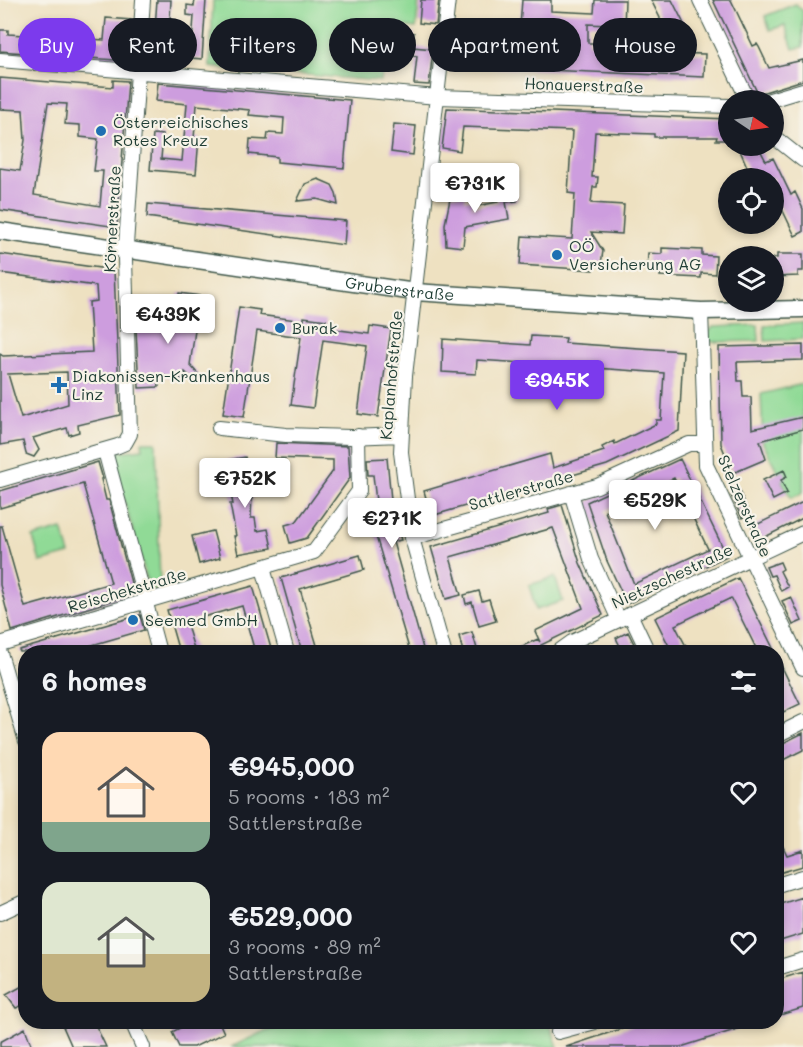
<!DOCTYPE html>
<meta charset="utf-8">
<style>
:root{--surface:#171b24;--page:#20242c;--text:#f1f3f6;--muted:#9ea1a6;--accent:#7c3aed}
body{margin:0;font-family:Mali,sans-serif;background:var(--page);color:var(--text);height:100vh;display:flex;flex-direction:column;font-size:22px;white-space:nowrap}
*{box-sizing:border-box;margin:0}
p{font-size:20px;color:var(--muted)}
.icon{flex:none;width:33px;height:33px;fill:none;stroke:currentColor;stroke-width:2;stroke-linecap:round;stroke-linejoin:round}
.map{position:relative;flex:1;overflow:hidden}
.sheet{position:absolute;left:18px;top:645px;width:766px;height:384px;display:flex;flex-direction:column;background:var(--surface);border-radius:24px;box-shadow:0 3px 9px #0003}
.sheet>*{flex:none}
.guide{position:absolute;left:18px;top:18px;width:768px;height:54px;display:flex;gap:12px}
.needle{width:39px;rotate:103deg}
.controls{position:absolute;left:718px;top:90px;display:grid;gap:12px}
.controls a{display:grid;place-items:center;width:66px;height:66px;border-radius:50%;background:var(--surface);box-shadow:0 3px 9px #0003;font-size:30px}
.price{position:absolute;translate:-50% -51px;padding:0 14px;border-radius:6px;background:#fff;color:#222;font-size:20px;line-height:39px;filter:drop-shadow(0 2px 3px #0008)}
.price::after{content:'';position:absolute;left:50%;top:36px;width:18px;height:14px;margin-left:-9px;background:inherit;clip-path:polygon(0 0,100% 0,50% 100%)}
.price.current{background:var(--accent);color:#fff}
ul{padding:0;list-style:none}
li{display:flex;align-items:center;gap:18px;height:150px;padding:0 24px}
li span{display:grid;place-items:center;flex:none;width:168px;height:120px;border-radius:18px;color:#555}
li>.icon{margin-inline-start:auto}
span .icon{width:72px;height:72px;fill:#fffc;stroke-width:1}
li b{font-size:26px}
h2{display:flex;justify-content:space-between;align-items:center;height:72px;padding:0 24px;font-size:26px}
.tag{padding:0 21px;border-radius:27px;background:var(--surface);box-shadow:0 3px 9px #0003;font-size:21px;line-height:54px}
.tag.current{background:var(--accent);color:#fff}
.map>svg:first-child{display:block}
</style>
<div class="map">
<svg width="803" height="1047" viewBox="0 0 803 1047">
<rect width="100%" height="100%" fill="#f7f3e8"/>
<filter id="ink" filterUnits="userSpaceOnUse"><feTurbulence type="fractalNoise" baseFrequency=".0167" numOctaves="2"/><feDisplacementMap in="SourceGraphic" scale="12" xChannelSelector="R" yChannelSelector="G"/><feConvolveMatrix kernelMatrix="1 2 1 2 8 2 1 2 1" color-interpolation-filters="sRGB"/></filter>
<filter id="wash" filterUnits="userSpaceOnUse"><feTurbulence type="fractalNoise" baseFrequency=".008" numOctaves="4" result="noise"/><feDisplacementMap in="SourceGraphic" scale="24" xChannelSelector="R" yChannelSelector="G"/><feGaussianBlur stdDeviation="1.35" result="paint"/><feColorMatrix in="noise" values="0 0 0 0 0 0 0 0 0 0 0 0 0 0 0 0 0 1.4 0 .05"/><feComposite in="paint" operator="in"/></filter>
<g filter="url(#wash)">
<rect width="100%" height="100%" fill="#eee1c1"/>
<path fill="#90da96" stroke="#588c65" stroke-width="1.5" d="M213,0H419L416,28L389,25L381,81L210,67Z
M796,4L803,11V47L793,49L785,25L770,30L765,16Z
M803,323V339L765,341L764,325Z
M758,325L759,341L708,342V333L713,327Z
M803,384V493L791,498L763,443L761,394Z
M142,442H156L160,587L150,590L113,462L118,452L143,449Z
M62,529L70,554L40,562L33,537Z
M555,577L563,601L536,610L529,585Z
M296,1022H549L558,1047H231L261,1033Z"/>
<g id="blocks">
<path fill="#cd9dde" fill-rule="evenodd" d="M157,0H171L169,38L174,39V42L173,51L168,50L167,57L153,56Z
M195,0H206L202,59L191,58L194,16L187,15V5L194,6Z
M421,0H439L436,25L419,23Z
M522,0H551V11L594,13L595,0H625L623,57L659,58L660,18L651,0H672L692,40L667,53L705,54L704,77L459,66V50L518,52ZM588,24L606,25L605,43H588Z
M713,0H731L753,46L757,44L759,47L769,68L803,60V80L758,94Z
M106,18L131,20L128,61L0,51V30H8V34L104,40Z
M392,31L414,33L413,47L433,49L429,85L414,84L417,56L390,53Z
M0,78L113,87V80L128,81L117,227L0,210V168L20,171L25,140L23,110L0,109ZM48,103L67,104L65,124L80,125V137L98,139L94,171H103L100,206L34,195Z
M158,83L350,100L344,168L277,162V157L249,154L250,139L267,140L268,133L283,134L284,118L249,115L250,110L197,105L194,138H199L196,174L150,170L153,134L163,135L161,159L182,161L187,104L156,101Z
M447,108L729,119V140H716L717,137H654V134L595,132L592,177H598L597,187H593L591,203L624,205L622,234L591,232L603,251L601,264L593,266V270L520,265L522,236L572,239L575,194L568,193L572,131L463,127L460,151L442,148Z
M394,124L416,126L413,155L391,152Z
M738,146H758L766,161L773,158L791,195L795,192L803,209V232L795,236L783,211L777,201L774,203V178H752Z
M318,179L332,185L336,193L338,205L317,199L297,201L305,184Z
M514,184L517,201L506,202L509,219L465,227L463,247L446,245L445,224L451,194L466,196L465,200H473L472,207L498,202L496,186Z
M148,204L346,221L344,245L147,217Z
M662,248L702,250V255L716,256L715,274L701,273V278L660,276L661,271H647L648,253L662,254Z
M0,254L114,270L120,415L78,425L79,432L69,435L67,428L33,438L39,450L34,457L26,454L23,441L0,445V354L3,356L92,352L89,302L97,301L96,286L0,273ZM67,372L68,404L21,418L8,374Z
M777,254H803V271H798V276L774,277V258H777Z
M179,293L200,296L190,365L199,375L194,380L185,372L184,379L158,375L159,387L139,388L136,329H139L141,318L175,323Z
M239,307L260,310L259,315L304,321V317L326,320L325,328L369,334L370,326L391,329L378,417L358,414L367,346L323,340L313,408L291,405L301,337L257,331L244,417L223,414Z
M531,336L566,338L565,343L683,351L679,431L607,465L431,516L424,491L550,454L553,468L604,451L602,447L614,441L615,444L656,424V420H661L664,373L554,365V369L539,368V364L477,360L476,374L442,372L443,339L530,345Z
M803,345V360L737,362L738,381H742L743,397H751L752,429L803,417V429L760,441L766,459L733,473L721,444L719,347Z
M276,443L348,446L350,478L307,538L290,543L285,525L296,522L333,471V460L275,458Z
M245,457L247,466L251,465L253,473L251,518H255L257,531L268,529L272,548L238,554L234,536H236L230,504H233L230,490H233L227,460Z
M387,458L392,510L401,540L393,542L424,652H410L375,533L382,531L377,510L362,512L361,503L376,501L373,475H368L367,459Z
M680,459L727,556L627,604L607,561L587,502ZM674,478L708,549L634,584L605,511Z
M98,462L103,479H101L106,500H109L134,594L12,631L0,585V526H2L25,607L111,583L83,484L0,508V491Z
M784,470L787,477L781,480L787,493L773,500L763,480Z
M740,491L749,514L742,518L731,495Z
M803,502V518L759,540L752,527Z
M562,505L580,563L603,615L541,645L545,652H509L538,639L540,642L535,631L583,608L553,528L450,557L461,595L446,599L431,547L549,513L548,509Z
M213,531L220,558L199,564L192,536Z
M360,555L364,570L300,589L319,652H302L281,578Z
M780,562L783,569L780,571L788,587L781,591L774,575L770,576L766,567Z
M738,578L775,652H758L731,598L675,625L689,652H672L655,618Z
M253,586L272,652H255L242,606L186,622L195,652H179L167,610Z
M479,591L482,601L489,599L496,621L479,626L472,602L466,604L464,595Z
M791,597L802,621L793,625L782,601Z
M140,615L144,630L68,652H20L19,650Z
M472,632L478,652H463L459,636Z
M628,632L638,652H623L616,638Z
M777,657L800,704L777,715Z
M803,733V750L777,763V746Z
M777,834L787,855L803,850V866L779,873Z
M803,897V934L777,942V905Z
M803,972V1008L777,1016V980Z
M26,984V1004L16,1008L6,995Z
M61,1022H94L106,1047H72Z
M177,1022H219L224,1033L194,1047H179L172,1032L180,1028Z
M642,1022H757V1023L681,1047H566Z
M25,1028L32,1047H0V1042Z"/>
</g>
</g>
<g filter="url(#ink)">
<use href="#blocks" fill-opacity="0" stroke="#3e5649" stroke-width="1.5"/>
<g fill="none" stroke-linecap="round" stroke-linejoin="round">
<defs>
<path id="minor" d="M700,0L748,100
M0,60L438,97L729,106
M770,100L803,90
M774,137L803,160
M701,311L706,465L803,668
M219,428L286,435L350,437L401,435
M105,451L159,652
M0,480L118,446L125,443L130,434L125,259L143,0
M571,493L591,559L619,620
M412,538L597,486L689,444H704
M263,568L287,652
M630,614L648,652
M0,644L314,552L359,491L358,436
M444,652L412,538L401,452L405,376L448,0
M558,652L572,642L803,533
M0,653L26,741
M777,735L803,722
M777,885L803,877
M0,913L26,901
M777,968L803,960
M132,1022L143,1047
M558,1032L595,1022"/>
<g id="major">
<path id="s1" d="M0,231L415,292L701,311L803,309"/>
</g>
</defs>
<use href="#minor" stroke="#3e5649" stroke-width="16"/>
<use href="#major" stroke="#3e5649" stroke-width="19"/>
<use href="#minor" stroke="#fff" stroke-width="14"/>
<use href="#major" stroke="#fff" stroke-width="16"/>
</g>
</g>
<g fill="#1f6fb2" stroke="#f7f3e8" stroke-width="2">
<circle cx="101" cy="131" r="6"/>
<circle cx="557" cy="255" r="6"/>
<circle cx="280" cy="328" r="6"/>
<path d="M56 376h6v6h6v6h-6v6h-6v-6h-6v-6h6z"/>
<circle cx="133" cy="620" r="6"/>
</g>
<g text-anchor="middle" stroke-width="4.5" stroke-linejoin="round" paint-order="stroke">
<g font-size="16" fill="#1f3d34" stroke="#f7f3e8">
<text transform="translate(584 85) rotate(2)" y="6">Honauerstraße</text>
<text transform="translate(112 219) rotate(-87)" y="6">Körnerstraße</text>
<text dy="6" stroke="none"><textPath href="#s1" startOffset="404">Gruberstraße</textPath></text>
<text transform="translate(391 375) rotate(-85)" y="6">Kaplanhofstraße</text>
<text transform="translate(521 490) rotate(-16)" y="6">Sattlerstraße</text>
<text transform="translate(745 506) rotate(66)" y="6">Stelzerstraße</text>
<text transform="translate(672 576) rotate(-25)" y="6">Nietzschestraße</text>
<text transform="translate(127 590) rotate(-16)" y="6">Reischekstraße</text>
</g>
<g font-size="16" fill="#1f3d34" stroke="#f7f3e8" text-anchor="start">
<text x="113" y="128">Österreichisches<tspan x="113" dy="18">Rotes Kreuz</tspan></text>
<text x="569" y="252">OÖ<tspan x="569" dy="18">Versicherung AG</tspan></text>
<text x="292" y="334">Burak</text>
<text x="72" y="382">Diakonissen-Krankenhaus<tspan x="72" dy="18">Linz</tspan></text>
<text x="145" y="626">Seemed GmbH</text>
</g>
</g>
</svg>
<div class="controls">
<a><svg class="needle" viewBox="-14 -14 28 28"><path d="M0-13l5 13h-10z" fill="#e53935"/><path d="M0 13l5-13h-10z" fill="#9ea1a6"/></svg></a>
<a><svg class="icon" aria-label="locate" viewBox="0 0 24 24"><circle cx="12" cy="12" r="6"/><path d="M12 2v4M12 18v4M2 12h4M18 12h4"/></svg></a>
<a><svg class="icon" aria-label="layers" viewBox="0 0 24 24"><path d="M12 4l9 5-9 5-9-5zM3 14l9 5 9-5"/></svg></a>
</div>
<b class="price" style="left:475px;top:214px">€731K</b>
<b class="price" style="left:168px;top:345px">€439K</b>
<b class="price current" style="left:557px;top:411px">€945K</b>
<b class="price" style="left:245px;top:509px">€752K</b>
<b class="price" style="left:655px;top:531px">€529K</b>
<b class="price" style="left:392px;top:549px">€271K</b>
<div class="guide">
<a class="tag current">Buy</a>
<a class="tag">Rent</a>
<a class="tag">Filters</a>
<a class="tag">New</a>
<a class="tag">Apartment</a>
<a class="tag">House</a>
</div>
<section class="sheet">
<h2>6 homes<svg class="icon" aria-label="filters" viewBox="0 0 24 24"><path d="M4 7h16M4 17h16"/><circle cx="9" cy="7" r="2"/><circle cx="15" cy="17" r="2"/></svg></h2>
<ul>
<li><span style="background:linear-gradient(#ffd9b3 75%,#7fa58c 0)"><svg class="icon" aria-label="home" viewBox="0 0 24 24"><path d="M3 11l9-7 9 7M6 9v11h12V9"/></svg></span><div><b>€945,000</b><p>5 rooms · 183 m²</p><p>Sattlerstraße</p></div><svg class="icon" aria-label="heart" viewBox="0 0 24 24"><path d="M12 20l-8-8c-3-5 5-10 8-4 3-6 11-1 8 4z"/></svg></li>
<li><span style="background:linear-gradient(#dfe7d0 60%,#c2b280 0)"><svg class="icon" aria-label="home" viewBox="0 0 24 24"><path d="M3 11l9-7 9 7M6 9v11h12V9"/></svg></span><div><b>€529,000</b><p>3 rooms · 89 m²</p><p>Sattlerstraße</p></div><svg class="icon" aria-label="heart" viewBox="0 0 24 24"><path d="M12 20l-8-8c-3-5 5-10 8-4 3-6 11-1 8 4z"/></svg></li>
</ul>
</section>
</div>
